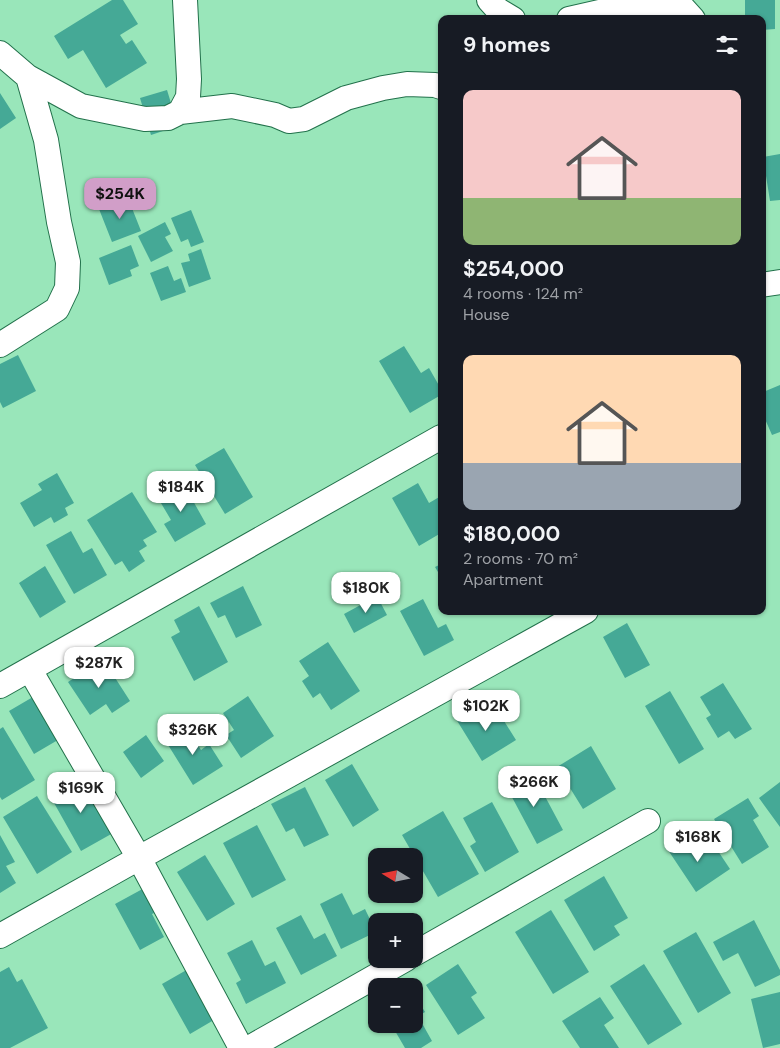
<!DOCTYPE html>
<meta charset="utf-8">
<style>
:root{--surface:#171b24;--page:#20242c;--text:#f1f3f6;--muted:#9ea1a6;--accent:#d19ec8}
body{margin:0;font-family:"DM Sans",sans-serif;background:var(--page);color:var(--text);height:100vh;display:flex;flex-direction:column;font-size:19px;white-space:nowrap}
*{box-sizing:border-box;margin:0}
p{font-size:16px;color:var(--muted)}
.icon{flex:none;width:28px;height:28px;fill:none;stroke:currentColor;stroke-width:2;stroke-linecap:round;stroke-linejoin:round}
.map{position:relative;flex:1;overflow:hidden}
.side{position:absolute;left:438px;top:15px;width:328px;height:600px;display:flex;flex-direction:column;background:var(--surface);border-radius:10px;box-shadow:0 1px 4px #0004}
.side>*{flex:none}
.needle{width:32px;rotate:280deg}
.buttons{position:absolute;left:368px;top:848px;display:grid;gap:10px}
.buttons a{display:grid;place-items:center;width:55px;height:55px;border-radius:10px;background:var(--surface);box-shadow:0 1px 4px #0004;font-size:25px}
.price{position:absolute;translate:-50% -42px;padding:0 11px;border-radius:10px;background:#fff;color:#222;font-size:16px;line-height:32px;filter:drop-shadow(0 1px 2px #0008)}
.price::after{content:'';position:absolute;left:50%;top:30px;width:15px;height:11px;margin-left:-8px;background:inherit;clip-path:polygon(0 0,100% 0,50% 100%)}
.price.on{background:var(--accent);color:#111}
ul{padding:0;list-style:none}
li{display:grid;align-content:center;gap:10px;height:265px;padding:0 25px}
li span{display:grid;place-items:center;height:155px;border-radius:10px;color:#555}
li>.icon{margin-inline-start:auto}
span .icon{width:90px;height:90px;fill:#fffc;stroke-width:1}
li b{font-size:21px}
h2{display:flex;justify-content:space-between;align-items:center;height:60px;padding:0 25px;font-size:21px}
.map>svg:first-child{display:block}
</style>
<div class="map">
<svg width="780" height="1048" viewBox="0 0 780 1048">
<rect width="100%" height="100%" fill="#99e6ba"/>
<path fill="#45a996" d="M112,0H123L138,24L120,35L126,44L132,40L147,63L106,88L83,50L68,59L54,36Z
M745,0H775V29L761,30V19H745Z
M167,90L178,126L151,135L140,98Z
M0,93L16,118L0,129Z
M780,154V200L770,201L763,157Z
M128,198L141,231L112,242L99,209Z
M191,210L204,242L191,247L188,239L181,242L171,218Z
M165,222L171,234L165,237L173,251L151,262L138,236Z
M131,245L139,266L130,270L132,276L109,285L99,258Z
M201,249L211,279L189,287L181,263L190,261L188,254Z
M168,266L174,281L181,278L186,292L161,301L150,273Z
M404,346L421,373L429,368L441,389V395L410,413L379,361Z
M18,355L36,391L3,408L0,402V364Z
M780,385V432L772,435L761,410V393Z
M224,448L253,497L225,514L195,465Z
M57,473L74,503L65,508L68,515L54,523L51,517L34,527L20,503L42,490L38,484Z
M183,483L206,524L175,542L164,524L171,520L158,498Z
M418,483L429,503L441,496V533L419,546L392,498Z
M132,492L157,532L143,540L147,546L139,551L145,561L129,572L122,561L115,565L87,520Z
M71,531L83,553L92,548L107,575L74,594L46,545Z
M441,564V577L435,567Z
M45,566L66,602L40,618L19,583Z
M243,586L262,625L236,638L225,615L218,618L210,603Z
M377,596L387,615L354,633L344,614Z
M423,599L438,628L446,624L454,640L424,656L400,611Z
M199,606L228,662L194,681L171,637L180,632L174,620Z
M627,623L650,665L625,678L603,637Z
M328,642L360,691L331,710L320,693L313,698L302,681L309,676L299,661Z
M103,659L130,701L112,713L106,704L90,715L68,682Z
M723,683L752,729L735,739L729,731L718,738L706,718L711,715L700,697Z
M670,691L704,749L679,764L645,706Z
M38,694L63,737L34,754L9,711Z
M248,696L274,736L241,758L226,735L234,730L223,713Z
M479,705L488,720L499,713L516,740L482,761L456,719Z
M3,727L35,780L2,800L0,797V729Z
M187,727L201,750L209,744L223,766L193,785L165,740Z
M146,735L164,761L141,778L123,752Z
M591,746L616,789L583,809L557,767Z
M352,764L379,810L353,827L325,780Z
M532,772L563,830L537,844L506,786Z
M80,776L113,833L81,851L49,794Z
M780,782V827L759,798Z
M305,787L329,835L304,847L294,828L286,832L271,804Z
M37,796L72,852L37,874L3,817Z
M748,798L759,816L753,820L769,847L742,864L714,819Z
M492,802L519,852L485,872L470,846L476,842L463,818Z
M443,811L479,874L438,897L402,835Z
M257,825L286,880L252,898L223,843Z
M0,835L15,862L6,866L16,883L0,893Z
M689,835L702,854L714,845L730,869L696,892L668,850Z
M205,855L235,904L207,921L177,872Z
M604,876L628,918L614,926L620,935L594,951L564,900Z
M148,886L161,910L152,914L164,937L140,950L115,904Z
M342,893L353,915L365,909L376,932L341,949L320,904Z
M551,910L589,972L553,994L515,932Z
M301,915L314,939L325,933L337,956L301,975L276,928Z
M754,920L780,970V975L755,987L738,953L723,961L713,942Z
M696,932L731,993L698,1013L663,951Z
M252,940L265,966L275,961L286,983L246,1004L236,983L241,980L227,953Z
M458,964L477,993L471,997L485,1018L458,1035L426,985Z
M644,964L682,1024L648,1045L610,986Z
M9,967L17,982L22,979L48,1028L10,1048H0V972Z
M190,968L219,1017L190,1034L162,984Z
M780,992V1044L763,1048L751,999Z
M414,994L425,1012L418,1016L432,1041L421,1048H405L391,1024H414Z
M600,997L614,1018L604,1025L619,1048H580L562,1021Z"/>
<g fill="none" stroke-linecap="round" stroke-linejoin="round">
<defs>
<path id="minor" d="M489,0L498,10L513,19
M569,19L630,5L664,4L683,8L693,19
M0,53L28,77L81,106L145,119L168,118L180,112L232,106L275,115L289,121L304,119L346,98L383,88L407,84L435,85L441,87
M180,112L188,97L189,79L185,0
M761,285L780,282
M0,345L57,309L67,288L68,262L59,222L46,140L28,77
M30,670L139,858L241,1048
M0,686L441,437
M0,936L139,858L586,611
M414,954L648,821
M249,1048L406,959"/>
</defs>
<use href="#minor" stroke="#22714b" stroke-width="26"/>
<use href="#minor" stroke="#fff" stroke-width="24"/>
</g>
</svg>
<div class="buttons">
<a><svg class="needle" viewBox="-14 -14 28 28"><path d="M0-13l5 13h-10z" fill="#e53935"/><path d="M0 13l5-13h-10z" fill="#9ea1a6"/></svg></a>
<a>+</a>
<a>−</a>
</div>
<b class="price on" style="left:120px;top:220px">$254K</b>
<b class="price" style="left:181px;top:513px">$184K</b>
<b class="price" style="left:366px;top:614px">$180K</b>
<b class="price" style="left:99px;top:689px">$287K</b>
<b class="price" style="left:486px;top:732px">$102K</b>
<b class="price" style="left:193px;top:756px">$326K</b>
<b class="price" style="left:534px;top:808px">$266K</b>
<b class="price" style="left:81px;top:814px">$169K</b>
<b class="price" style="left:698px;top:863px">$168K</b>
<section class="side">
<h2>9 homes<svg class="icon" aria-label="filters" viewBox="0 0 24 24"><path d="M4 7h16M4 17h16"/><circle cx="9" cy="7" r="2"/><circle cx="15" cy="17" r="2"/></svg></h2>
<ul>
<li><span style="background:linear-gradient(#f6c9c9 70%,#8fb573 0)"><svg class="icon" aria-label="home" viewBox="0 0 24 24"><path d="M3 11l9-7 9 7M6 9v11h12V9"/></svg></span><div><b>$254,000</b><p>4 rooms · 124 m²</p><p>House</p></div></li>
<li><span style="background:linear-gradient(#ffd9b3 70%,#9aa5b1 0)"><svg class="icon" aria-label="home" viewBox="0 0 24 24"><path d="M3 11l9-7 9 7M6 9v11h12V9"/></svg></span><div><b>$180,000</b><p>2 rooms · 70 m²</p><p>Apartment</p></div></li>
</ul>
</section>
</div>
